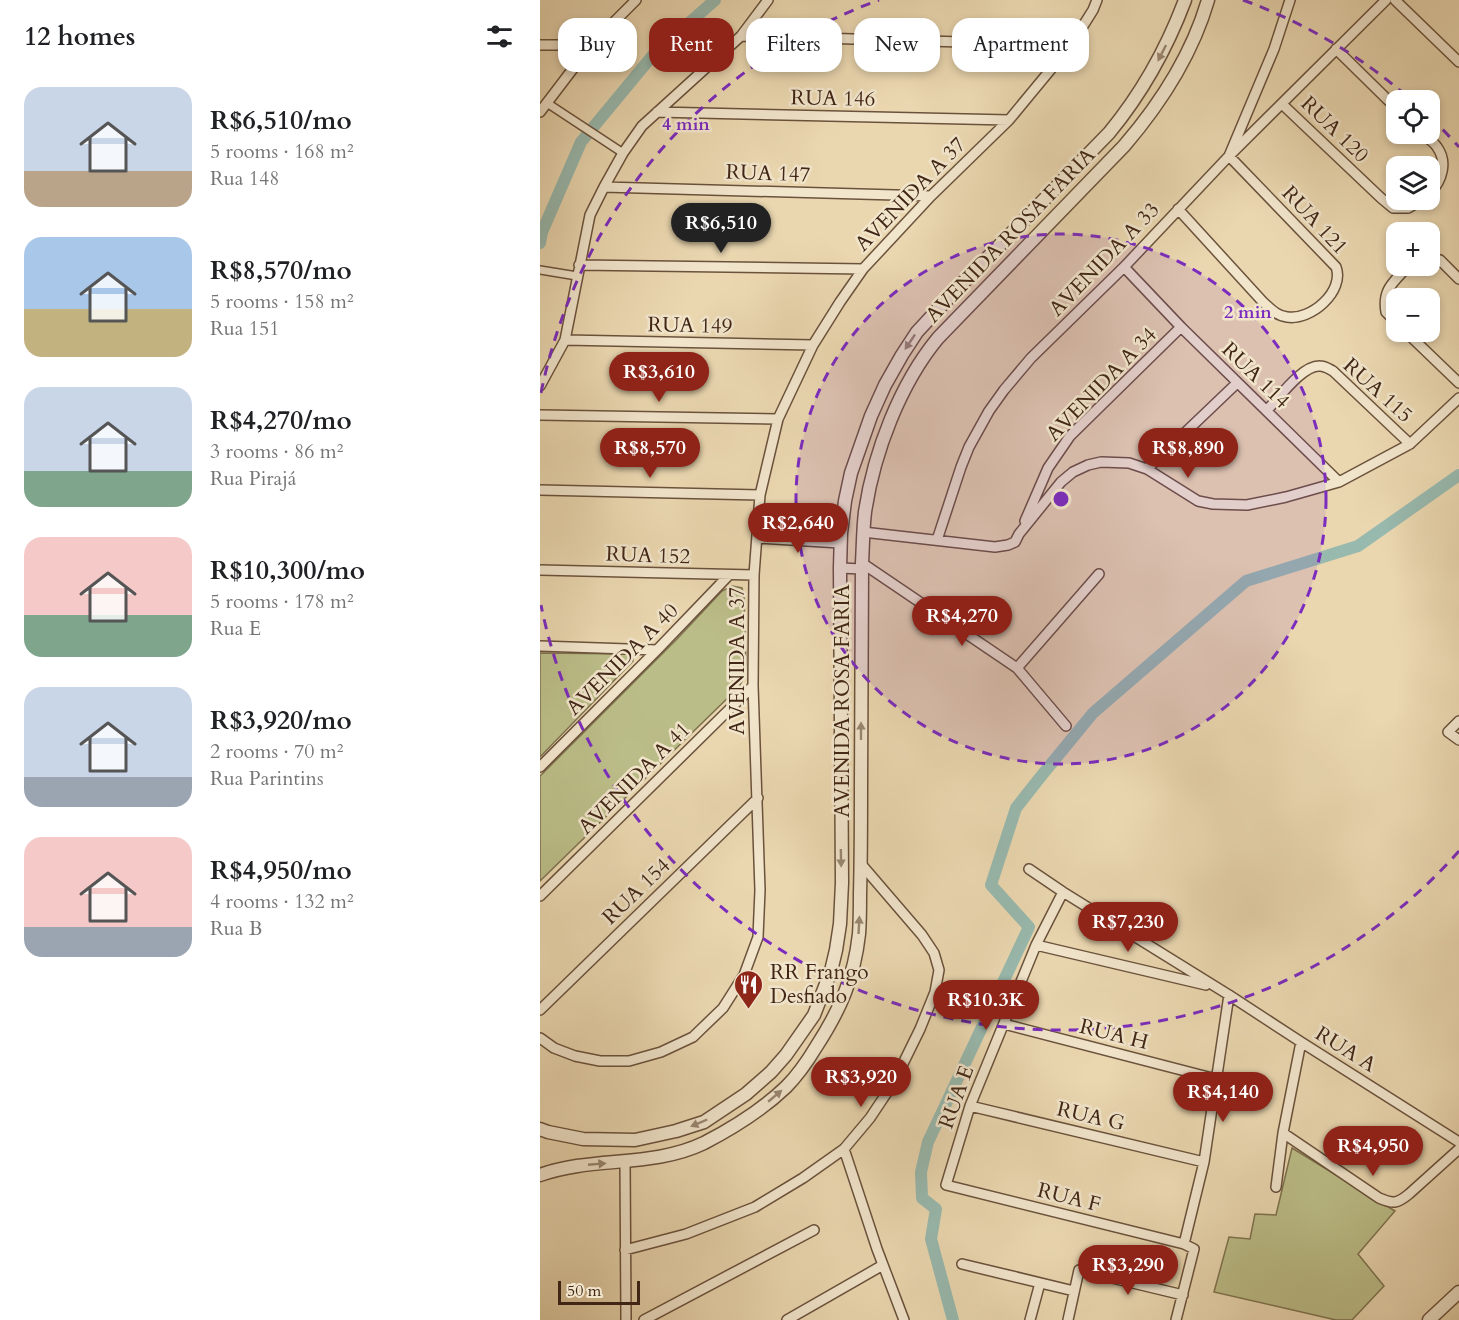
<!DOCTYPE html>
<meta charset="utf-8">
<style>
:root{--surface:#fff;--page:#f6f6f6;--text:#202124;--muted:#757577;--accent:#8f2418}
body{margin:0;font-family:Cardo,serif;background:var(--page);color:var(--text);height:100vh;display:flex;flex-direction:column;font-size:22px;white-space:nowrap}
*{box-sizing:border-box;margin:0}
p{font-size:20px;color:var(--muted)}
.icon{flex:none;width:33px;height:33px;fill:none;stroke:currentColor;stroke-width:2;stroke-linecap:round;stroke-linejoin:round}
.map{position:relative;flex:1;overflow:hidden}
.details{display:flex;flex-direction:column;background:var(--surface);width:540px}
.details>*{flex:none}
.banner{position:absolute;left:18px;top:18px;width:570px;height:54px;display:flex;gap:12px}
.controls{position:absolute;left:846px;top:90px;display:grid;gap:12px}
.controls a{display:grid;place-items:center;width:54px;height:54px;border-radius:12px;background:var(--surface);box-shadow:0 3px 9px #0003;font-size:30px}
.scale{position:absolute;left:18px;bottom:15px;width:82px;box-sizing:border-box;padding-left:6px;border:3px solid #412616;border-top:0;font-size:16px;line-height:21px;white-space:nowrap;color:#412616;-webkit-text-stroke:4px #f1e5cc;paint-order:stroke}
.price{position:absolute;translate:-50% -51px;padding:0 14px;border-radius:21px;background:var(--accent);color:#fff;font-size:20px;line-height:39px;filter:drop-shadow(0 2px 3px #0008)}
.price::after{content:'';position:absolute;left:50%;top:36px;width:18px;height:14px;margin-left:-9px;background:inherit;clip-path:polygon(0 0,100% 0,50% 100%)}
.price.selected{background:#222;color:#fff}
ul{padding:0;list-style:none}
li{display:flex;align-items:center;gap:18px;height:150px;padding:0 24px}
li span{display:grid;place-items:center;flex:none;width:168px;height:120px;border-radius:18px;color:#555}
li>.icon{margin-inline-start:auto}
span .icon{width:72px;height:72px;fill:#fffc;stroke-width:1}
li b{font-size:26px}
h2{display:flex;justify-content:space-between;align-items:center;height:72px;padding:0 24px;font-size:26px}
.pill{padding:0 21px;border-radius:18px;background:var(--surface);box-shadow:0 3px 9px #0003;font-size:21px;line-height:54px}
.pill.selected{background:var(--accent);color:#fff}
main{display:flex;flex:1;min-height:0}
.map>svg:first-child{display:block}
</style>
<main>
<section class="details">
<h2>12 homes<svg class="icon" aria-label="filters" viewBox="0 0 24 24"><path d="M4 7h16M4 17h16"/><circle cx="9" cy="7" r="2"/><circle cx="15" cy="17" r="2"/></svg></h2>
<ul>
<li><span style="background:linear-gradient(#c9d6e8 70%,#b9a48a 0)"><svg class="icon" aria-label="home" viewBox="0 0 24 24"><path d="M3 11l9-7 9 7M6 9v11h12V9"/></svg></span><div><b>R$6,510/mo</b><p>5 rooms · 168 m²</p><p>Rua 148</p></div></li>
<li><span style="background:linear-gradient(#a9c7e8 60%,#c2b280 0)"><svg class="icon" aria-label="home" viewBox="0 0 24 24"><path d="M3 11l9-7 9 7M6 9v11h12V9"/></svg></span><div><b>R$8,570/mo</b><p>5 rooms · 158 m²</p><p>Rua 151</p></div></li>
<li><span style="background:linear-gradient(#c9d6e8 70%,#7fa58c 0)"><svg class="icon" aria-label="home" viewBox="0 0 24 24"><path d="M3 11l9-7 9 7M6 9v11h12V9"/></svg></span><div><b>R$4,270/mo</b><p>3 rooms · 86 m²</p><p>Rua Pirajá</p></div></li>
<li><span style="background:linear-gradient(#f6c9c9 65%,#7fa58c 0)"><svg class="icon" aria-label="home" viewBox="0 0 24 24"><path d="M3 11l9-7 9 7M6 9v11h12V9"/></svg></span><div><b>R$10,300/mo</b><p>5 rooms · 178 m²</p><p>Rua E</p></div></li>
<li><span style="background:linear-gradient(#c9d6e8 75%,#9aa5b1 0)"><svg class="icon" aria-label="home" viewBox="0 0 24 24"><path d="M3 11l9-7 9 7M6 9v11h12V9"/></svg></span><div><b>R$3,920/mo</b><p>2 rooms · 70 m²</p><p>Rua Parintins</p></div></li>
<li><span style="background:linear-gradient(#f6c9c9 75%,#9aa5b1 0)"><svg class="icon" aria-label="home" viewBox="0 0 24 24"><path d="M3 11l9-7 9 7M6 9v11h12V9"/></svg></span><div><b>R$4,950/mo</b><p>4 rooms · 132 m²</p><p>Rua B</p></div></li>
</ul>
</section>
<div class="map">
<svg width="919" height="1320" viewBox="0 0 919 1320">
<rect width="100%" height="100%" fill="#ead7b0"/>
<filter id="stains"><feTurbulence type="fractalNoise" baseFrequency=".00333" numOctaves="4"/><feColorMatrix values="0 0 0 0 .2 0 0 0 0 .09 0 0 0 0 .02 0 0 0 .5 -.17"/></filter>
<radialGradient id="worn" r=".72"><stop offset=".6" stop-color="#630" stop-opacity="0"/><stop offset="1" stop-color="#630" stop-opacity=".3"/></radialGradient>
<path fill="#bbbd88" stroke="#7e724f" stroke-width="1.5" d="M192,586L202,588L204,597L206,663L205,675L199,687L0,881V776L137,639L182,591Z
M0,653L90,654L92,656L93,661L0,757Z
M752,1148L855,1211L818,1254L844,1286L812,1320H796L674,1292L689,1237L710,1239L715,1214L736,1215Z"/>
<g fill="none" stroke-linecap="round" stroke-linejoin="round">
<path stroke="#98b9ae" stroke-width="12" d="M0,243L2,232L41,142L113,55L175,0
M413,1320L391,1239L396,1209L382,1198L381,1172L388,1142L489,927L451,885L476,808L502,775L553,713L706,581L818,546L919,475"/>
<defs>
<path id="pedestrian" d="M7,103L83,153
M0,270L37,276"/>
<path id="minor" d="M855,0L919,62
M201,36L531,45
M0,45H51
M796,49L856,108
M742,104L841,198L853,208H868L882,200
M0,112L51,45L96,0
M117,112L469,120
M883,134C887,138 894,142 897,147C908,162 902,181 890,193
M64,187L391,196
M638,209L723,302C731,309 737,316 747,317C771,321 805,291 796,267L689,156L846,0
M890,257L900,260L919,279
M39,265L323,269
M584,267L641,327L799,482
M856,322L846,312C842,289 854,282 868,266
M866,332L919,383
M25,340L273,345
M0,386L25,340L50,215L64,187L83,153L102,126L201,36L228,0
M727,410C739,398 762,365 780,366C785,366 789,369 793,371L870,444
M0,415L238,419
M607,469L697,383
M0,490L220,495
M485,521L508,468L530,436L641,327
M323,532L455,547L468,545L475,542L479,534L521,482L533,472L548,465L561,462L589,463L607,469L658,501L673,504L707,505L746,497L799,482L870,444L919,398
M217,538L300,543
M397,540L421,467L429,447L449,411L464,390L491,358L584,267L689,156L734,49L750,0
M322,563L477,668L526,726
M300,568L322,569
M0,570L214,575
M0,646L117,650
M477,668L559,574
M919,721L908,732L919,740
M0,767L117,650L189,575
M489,869L523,892L689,995L761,1042L919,1142
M523,892L496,945L430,1106L406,1185L644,1244L654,1249L636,1320
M0,896L213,686
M496,945L666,985
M0,1010L218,798
M464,1024L676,1079
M0,1038L14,1048L35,1056L60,1061H89L121,1052L153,1037L183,1008L204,975L218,937L220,890L213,686L214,575L220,495L238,419L273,345L300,302L323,269L391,196L469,120L531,45L553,10L557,0
M430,1106L664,1162
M743,1133L839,1198C853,1204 857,1204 869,1194L919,1149
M304,1149L337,1249L364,1320
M85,1161L86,1320
M736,1187L743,1133L761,1042
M644,1244L664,1162L689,995
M85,1250L146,1234L215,1207L263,1178L304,1149L330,1118L354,1082L380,1029L395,992L399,970L394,953L382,935L321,864
M422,1264L534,1291
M104,1320L274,1230
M247,1320L343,1265
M490,1320L500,1283
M528,1320L539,1270L643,1295"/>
<path id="tertiary" d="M0,1129L8,1132L43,1139L95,1140L136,1131L164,1122L206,1094L231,1072L246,1055L274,1015L291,971L296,950L300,924L302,883L300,568L301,533L305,501L311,473L331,416L345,385L362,355L377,332L417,289L569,133C602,93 627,48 645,0
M0,1175C53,1156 112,1168 164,1143C193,1128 222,1110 246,1087C258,1075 267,1062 276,1047C300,1010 314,979 319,934C320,921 320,907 320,894C321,857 321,821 321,785C321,711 322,637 322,563C323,546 323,528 325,512C334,452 360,384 398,338L584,146C621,103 652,55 668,0
M889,1320L919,1292"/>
</defs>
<use href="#pedestrian" stroke="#6b523c" stroke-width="10"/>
<use href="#minor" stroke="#6b523c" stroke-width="12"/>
<use href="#tertiary" stroke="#6b523c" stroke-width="15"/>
<use href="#pedestrian" stroke="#f1e5cc" stroke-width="7"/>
<use href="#minor" stroke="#f1e5cc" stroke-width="9"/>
<use href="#tertiary" stroke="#f1e5cc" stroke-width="12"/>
</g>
<defs><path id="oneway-solid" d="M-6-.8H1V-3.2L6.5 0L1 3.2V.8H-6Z" transform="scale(1.5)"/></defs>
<g fill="#998671">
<use href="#oneway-solid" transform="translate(622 53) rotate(117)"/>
<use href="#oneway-solid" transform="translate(370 342) rotate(124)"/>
<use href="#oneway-solid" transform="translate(321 731) rotate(-90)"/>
<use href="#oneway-solid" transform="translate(301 858) rotate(89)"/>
<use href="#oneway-solid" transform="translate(319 925) rotate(-87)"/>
<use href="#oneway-solid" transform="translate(235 1096) rotate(-40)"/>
<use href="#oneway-solid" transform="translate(159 1123) rotate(157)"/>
<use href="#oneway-solid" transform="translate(57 1164) rotate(-5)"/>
</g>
<circle cx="521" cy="499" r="265" fill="#7b2cbf" fill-opacity=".12"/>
<g fill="none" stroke="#7b2cbf" stroke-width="3" stroke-dasharray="10 8">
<circle cx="521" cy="499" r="265"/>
<path d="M919 851A531 531 0 0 1 1 605M1 393A531 531 0 0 1 339 0M703 0A531 531 0 0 1 869 98M890 117A531 531 0 0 1 919 147"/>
</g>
<defs>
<symbol id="restaurant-pin" viewBox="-11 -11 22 30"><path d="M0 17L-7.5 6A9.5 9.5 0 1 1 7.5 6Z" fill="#8f2418" stroke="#f1e5cc"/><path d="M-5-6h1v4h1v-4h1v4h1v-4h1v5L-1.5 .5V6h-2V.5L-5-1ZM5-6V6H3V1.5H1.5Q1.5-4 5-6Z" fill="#fff"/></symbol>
</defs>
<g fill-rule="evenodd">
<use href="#restaurant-pin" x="192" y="968" width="33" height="45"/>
</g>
<g text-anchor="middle" stroke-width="5" stroke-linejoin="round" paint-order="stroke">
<g font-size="21" fill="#412616" stroke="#f1e5cc">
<text transform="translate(293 98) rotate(1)" y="7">RUA 146</text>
<text transform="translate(795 129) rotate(44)" y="7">RUA 120</text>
<text transform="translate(228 173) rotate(2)" y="7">RUA 147</text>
<text transform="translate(370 194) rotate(-46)" y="7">AVENIDA A 37</text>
<text transform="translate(775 220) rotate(47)" y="7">RUA 121</text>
<text transform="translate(470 235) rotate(-46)" y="7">AVENIDA ROSA FARIA</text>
<text transform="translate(564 259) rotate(-46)" y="7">AVENIDA A 33</text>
<text transform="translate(150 325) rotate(1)" y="7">RUA 149</text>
<text transform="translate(716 375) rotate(44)" y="7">RUA 114</text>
<text transform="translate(561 384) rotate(-46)" y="7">AVENIDA A 34</text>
<text transform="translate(838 390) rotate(42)" y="7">RUA 115</text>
<text transform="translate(108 555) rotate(2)" y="7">RUA 152</text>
<text transform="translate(82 659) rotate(-45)" y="7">AVENIDA A 40</text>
<text transform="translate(197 661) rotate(-90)" y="7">AVENIDA A 37</text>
<text transform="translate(302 701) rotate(-90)" y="7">AVENIDA ROSA FARIA</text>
<text transform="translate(94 778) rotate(-45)" y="7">AVENIDA A 41</text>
<text transform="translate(96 891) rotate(-44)" y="7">RUA 154</text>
<text transform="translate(574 1034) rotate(14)" y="7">RUA H</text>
<text transform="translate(806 1049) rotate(32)" y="7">RUA A</text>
<text transform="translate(416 1097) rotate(-70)" y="7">RUA E</text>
<text transform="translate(551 1116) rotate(13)" y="7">RUA G</text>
<text transform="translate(529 1197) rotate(14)" y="7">RUA F</text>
</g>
<g font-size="21" fill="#412616" stroke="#f1e5cc" text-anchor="start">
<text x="230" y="979">RR Frango<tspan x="230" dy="24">Desfiado</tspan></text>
</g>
</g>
<circle cx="521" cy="499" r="9" fill="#7b2cbf" stroke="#f1e5cc" stroke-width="3"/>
<g font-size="18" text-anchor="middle" font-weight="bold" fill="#7b2cbf" stroke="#f1e5cc" stroke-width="5" stroke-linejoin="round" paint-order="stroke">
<text x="146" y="130">4 min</text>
<text x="708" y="318">2 min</text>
</g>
<rect width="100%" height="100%" filter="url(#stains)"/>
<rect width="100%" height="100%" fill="url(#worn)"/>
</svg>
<div class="controls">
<a><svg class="icon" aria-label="locate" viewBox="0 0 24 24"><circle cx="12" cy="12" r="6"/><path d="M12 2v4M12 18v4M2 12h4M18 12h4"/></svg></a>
<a><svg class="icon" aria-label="layers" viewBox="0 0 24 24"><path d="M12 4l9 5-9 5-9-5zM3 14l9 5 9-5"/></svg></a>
<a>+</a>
<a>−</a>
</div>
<div class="scale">50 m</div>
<b class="price selected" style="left:181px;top:254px">R$6,510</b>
<b class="price" style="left:119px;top:403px">R$3,610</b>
<b class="price" style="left:110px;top:479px">R$8,570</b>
<b class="price" style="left:648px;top:479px">R$8,890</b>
<b class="price" style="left:258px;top:554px">R$2,640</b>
<b class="price" style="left:422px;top:647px">R$4,270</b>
<b class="price" style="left:588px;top:953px">R$7,230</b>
<b class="price" style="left:446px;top:1031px">R$10.3K</b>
<b class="price" style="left:321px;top:1108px">R$3,920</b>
<b class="price" style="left:683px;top:1123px">R$4,140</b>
<b class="price" style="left:833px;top:1177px">R$4,950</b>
<b class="price" style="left:588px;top:1296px">R$3,290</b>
<div class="banner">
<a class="pill">Buy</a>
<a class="pill selected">Rent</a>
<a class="pill">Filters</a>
<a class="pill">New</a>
<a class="pill">Apartment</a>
</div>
</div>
</main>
